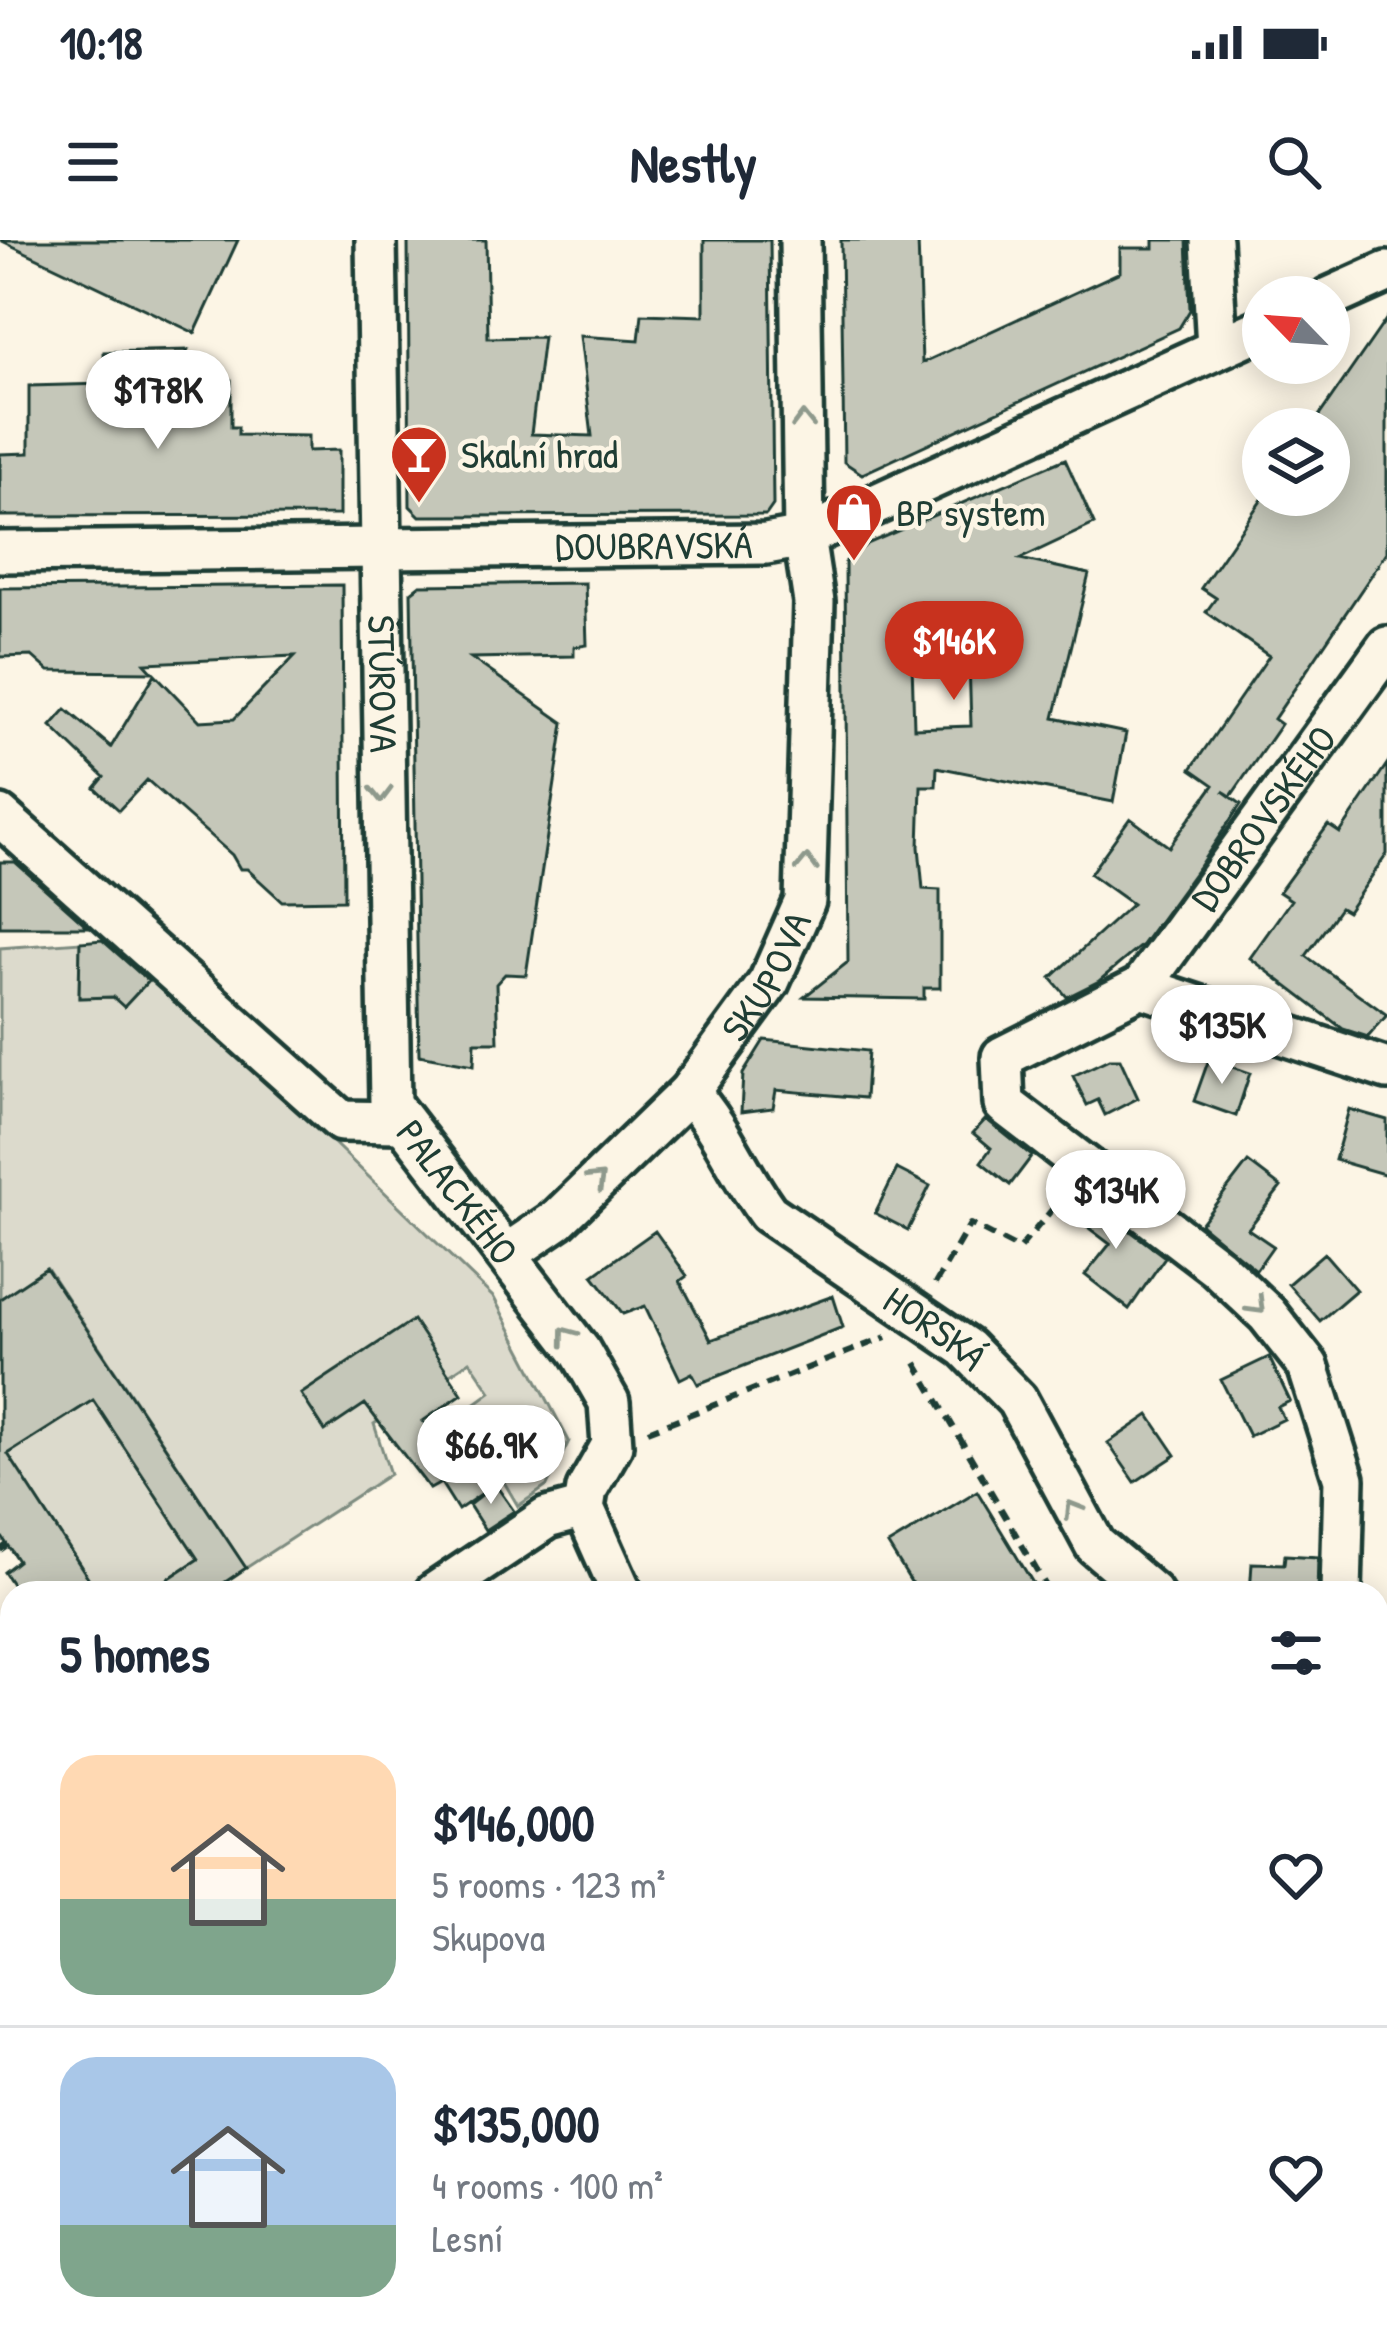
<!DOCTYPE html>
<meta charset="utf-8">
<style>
:root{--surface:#fff;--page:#f2f2f3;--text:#1f2937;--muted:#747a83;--line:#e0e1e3;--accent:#c8321e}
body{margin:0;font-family:"Patrick Hand",sans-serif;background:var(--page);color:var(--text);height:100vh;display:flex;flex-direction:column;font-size:45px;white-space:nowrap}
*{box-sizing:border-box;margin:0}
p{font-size:39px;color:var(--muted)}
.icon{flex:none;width:66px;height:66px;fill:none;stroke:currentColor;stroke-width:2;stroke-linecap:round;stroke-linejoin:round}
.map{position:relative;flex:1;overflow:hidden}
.side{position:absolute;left:0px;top:1341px;width:1389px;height:771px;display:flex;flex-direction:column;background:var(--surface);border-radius:36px 36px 0 0;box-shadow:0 6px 30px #0003}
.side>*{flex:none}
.needle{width:78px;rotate:295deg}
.tools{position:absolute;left:1242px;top:36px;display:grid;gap:24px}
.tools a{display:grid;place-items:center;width:108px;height:108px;border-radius:50%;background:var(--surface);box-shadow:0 6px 30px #0003;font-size:60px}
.price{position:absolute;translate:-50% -102px;padding:0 27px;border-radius:42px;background:#fff;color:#222;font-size:39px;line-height:78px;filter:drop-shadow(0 3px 6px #0008)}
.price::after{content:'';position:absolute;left:50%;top:72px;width:36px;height:27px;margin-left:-18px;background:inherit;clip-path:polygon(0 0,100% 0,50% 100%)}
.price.current{background:var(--accent);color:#fff}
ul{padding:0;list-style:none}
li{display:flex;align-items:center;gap:36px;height:300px;padding:0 60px}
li+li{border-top:3px solid var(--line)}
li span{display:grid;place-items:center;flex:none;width:336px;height:240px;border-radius:36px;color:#555}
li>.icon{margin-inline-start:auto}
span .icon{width:144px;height:144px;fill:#fffc;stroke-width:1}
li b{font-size:51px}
h2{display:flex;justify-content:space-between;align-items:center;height:144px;padding:0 60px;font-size:51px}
.status{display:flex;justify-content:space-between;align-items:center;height:84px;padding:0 60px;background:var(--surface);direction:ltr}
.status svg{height:33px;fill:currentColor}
header{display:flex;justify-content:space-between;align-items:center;height:156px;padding:0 60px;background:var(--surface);font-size:54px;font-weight:700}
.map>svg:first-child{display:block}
</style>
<div class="status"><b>10:18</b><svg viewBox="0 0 49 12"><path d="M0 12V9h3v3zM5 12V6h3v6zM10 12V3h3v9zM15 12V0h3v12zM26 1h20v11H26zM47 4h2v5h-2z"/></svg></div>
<header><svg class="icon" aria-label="menu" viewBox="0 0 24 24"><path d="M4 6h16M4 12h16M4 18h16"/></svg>Nestly<svg class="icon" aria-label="search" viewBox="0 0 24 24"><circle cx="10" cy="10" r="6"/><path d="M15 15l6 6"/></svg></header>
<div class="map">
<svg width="1387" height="2111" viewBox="0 0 1387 2111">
<rect width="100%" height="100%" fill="#fcf5e5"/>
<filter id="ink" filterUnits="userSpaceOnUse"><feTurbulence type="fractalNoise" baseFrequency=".00833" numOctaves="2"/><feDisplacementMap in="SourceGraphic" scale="24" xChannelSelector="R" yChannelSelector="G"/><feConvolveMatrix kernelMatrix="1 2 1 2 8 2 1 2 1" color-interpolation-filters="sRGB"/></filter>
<g filter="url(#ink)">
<path fill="#ece7d8" d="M1377,2081L1387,2082V2111H847L855,2104L851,2100H1377Z"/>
<path fill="#dcdacc" stroke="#7e8c80" stroke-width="3" d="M80,702L79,758L113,757L124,767L157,732L494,1058L569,1201L547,1246L518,1266L504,1242L486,1239L472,1218L457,1216L440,1189L491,1152L470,1121L374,1184L390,1234L246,1328L47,1028L0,1059V708Z
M93,1160L198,1319L147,1353H98L8,1214Z"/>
<path fill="#c5c7b9" stroke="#1f3d34" stroke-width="3" fill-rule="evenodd" d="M0,0H238L195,93Z
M408,0H486L488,98L543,97L531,194L592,196L580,96L639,100L642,74L704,76V0H770L773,265L766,275L420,276L410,266Z
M841,0H918L922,123L1120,32V8H1154V0H1187L1190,70L1179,88L862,234L844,222Z
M1387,78V312L1274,479L1281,484L1231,556L1223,551L1241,564L1198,628L1142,705L1099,741L1067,757L1051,738L1132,664L1090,634L1130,578L1169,607L1214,545L1191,529L1269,416L1206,372L1216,358L1201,348L1265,255H1329V189H1310Z
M188,110L173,141L231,140V187H238V195L308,196V211L339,210V275L0,276V214L29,213V146L105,144L104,112Z
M1065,219L1094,284L1020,319L1089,334L1054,478L1126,493L1113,562L937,527L936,546H921L919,607L923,649L940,650V748H924V759L804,757L848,722L845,322L867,304ZM968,388L971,486L914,488L911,390Z
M585,343L587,405L574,407V416L471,418L564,483L526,735L505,734L496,744L498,802H475L474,825L419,815L411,352L420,345Z
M342,345L344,660L282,661L247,629H240L232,615L147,540L119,570L95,548L104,537L51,486L66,469L111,507L155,434L200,481L234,479L295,416L145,423L153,432L49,431L32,416L0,417V348Z
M1387,524V614L1347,672L1340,668L1306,716L1387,775L1368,797L1343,789L1250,718L1291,660L1279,652L1328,585L1340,593Z
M0,622H15L88,687H0Z
M102,700L148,741L124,767L113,757L79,758L80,702Z
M764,800L868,811L865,858L776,850L773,868L741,872L743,834Z
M1109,819H1120L1138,858L1105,875L1098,860L1087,865L1073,836Z
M1209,819L1250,833L1236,876L1194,861Z
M1349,869L1387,880V935L1335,920Z
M986,879L1032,916L1010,945L981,922L991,908L973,893Z
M1248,922L1281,947L1248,989L1273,1006L1256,1030L1200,984Z
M897,929L930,946L908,990L875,973Z
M1075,949L1165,1017L1129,1069L1085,1035L1110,1004L1061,967Z
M655,991L687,1036L680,1041L711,1100L833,1056L843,1087L698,1144L692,1133L680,1139L645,1066L623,1074L593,1035Z
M1324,1013L1356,1050L1320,1081L1288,1044Z
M46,1028L246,1328L209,1353H147L198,1319L93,1160L8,1214L98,1353H18L4,1332L18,1321L0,1294V1059Z
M413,1080L462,1154L423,1181L458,1227L467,1221L487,1250L458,1270L441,1243L430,1249L365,1164L325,1191L301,1154Z
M1269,1117L1290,1161L1278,1167L1284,1179L1249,1196L1221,1140Z
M1149,1175L1176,1215L1135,1242L1108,1203Z
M495,1244L514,1271L485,1290L469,1265Z
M977,1251L1039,1353H918L888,1305Z
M1285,1315L1318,1317L1317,1353H1250L1252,1323L1284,1324Z"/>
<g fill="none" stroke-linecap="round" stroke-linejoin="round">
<defs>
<g id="minor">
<path id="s1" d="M376,0L390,864L580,1111L609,1162L612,1205L587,1249L584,1268L622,1353"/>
<path d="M1211,0L1217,108"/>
<path d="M1329,58L1387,32"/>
<path id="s2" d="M0,312L766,304L804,297L1263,88"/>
<path d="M0,576L341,881L400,882"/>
<path d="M1141,747L1387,829"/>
<path id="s3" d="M689,852C724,892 737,931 768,973L966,1108L1017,1160L1095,1305L1152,1353"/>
<path id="s4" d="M507,1014L557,980L689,852L769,742L805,661L814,362L804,297L800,0"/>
<path d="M435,1353L547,1278L584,1268"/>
<path id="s5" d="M1341,1353L1344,1239L1308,1126L1267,1074L1217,1027L1004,864L1002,817L1141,747L1387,407"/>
<path d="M1377,1408H1387"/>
<path d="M1377,1466L1387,1483"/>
<path d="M0,1648L12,1639"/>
<path d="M1377,2017L1387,2022"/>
<path d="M267,2100L270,2111"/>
<path d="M129,2111L134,2100"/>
<path d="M713,2111L725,2100"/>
</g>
<path id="major" d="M0,1767L12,1786
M160,2100L163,2111"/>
</defs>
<use href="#minor" stroke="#1f3d34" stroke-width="48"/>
<use href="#major" stroke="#1f3d34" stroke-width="57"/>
<path stroke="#1f3d34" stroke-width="6" stroke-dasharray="12 9" stroke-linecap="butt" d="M935,1044L970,984L1019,1009L1065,954
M916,1123L1050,1353
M648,1191L886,1097
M0,1310L7,1305
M0,1860L12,1875"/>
<use href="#minor" stroke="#fcf5e5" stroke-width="39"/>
<use href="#major" stroke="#fcf5e5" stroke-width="48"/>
</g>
<defs><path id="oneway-chevron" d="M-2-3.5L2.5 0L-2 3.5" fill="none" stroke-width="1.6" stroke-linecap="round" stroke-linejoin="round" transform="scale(3)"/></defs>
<g stroke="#8e998c">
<use href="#oneway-chevron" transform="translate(803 180) rotate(-91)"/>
<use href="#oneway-chevron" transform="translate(381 554) rotate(89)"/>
<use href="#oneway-chevron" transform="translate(807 623) rotate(-88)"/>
<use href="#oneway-chevron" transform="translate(597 940) rotate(-44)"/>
<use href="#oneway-chevron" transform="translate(1257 1066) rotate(45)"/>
<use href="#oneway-chevron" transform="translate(567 1095) rotate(-127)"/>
<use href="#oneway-chevron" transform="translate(1073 1269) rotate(-121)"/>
</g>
</g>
<defs>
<symbol id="bar-pin" viewBox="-11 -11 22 30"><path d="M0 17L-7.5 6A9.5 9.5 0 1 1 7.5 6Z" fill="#c8321e" stroke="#fcf5e5"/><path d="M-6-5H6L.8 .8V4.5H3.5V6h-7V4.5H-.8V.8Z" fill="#fff"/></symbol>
<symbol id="shop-pin" viewBox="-11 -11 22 30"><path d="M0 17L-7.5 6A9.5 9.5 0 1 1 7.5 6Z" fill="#c8321e" stroke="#fcf5e5"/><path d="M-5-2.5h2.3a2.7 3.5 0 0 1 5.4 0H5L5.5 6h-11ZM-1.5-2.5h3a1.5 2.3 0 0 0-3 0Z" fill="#fff"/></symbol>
</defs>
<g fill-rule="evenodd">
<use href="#bar-pin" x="386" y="181" width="66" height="90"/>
<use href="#shop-pin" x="821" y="239" width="66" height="90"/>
</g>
<g text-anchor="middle" stroke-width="9" stroke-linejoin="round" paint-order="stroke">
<g font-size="39" fill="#1f3d34" stroke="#fcf5e5" text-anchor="start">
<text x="461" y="228">Skalní hrad</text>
<text x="896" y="286">BP system</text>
</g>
<g font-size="39" fill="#1f3d34" stroke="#fcf5e5">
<text dy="14" stroke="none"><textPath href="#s2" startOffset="654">DOUBRAVSKÁ</textPath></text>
<text dy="14" stroke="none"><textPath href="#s1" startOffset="444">ŠTÚROVA</textPath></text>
<text dy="14" stroke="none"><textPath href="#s5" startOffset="1047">DOBROVSKÉHO</textPath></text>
<text dy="14" stroke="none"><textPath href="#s4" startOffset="384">SKUPOVA</textPath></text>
<text dy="14" stroke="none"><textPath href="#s1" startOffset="975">PALACKÉHO</textPath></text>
<text dy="14" stroke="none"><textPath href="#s3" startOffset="348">HORSKÁ</textPath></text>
</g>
</g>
</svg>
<div class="tools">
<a><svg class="needle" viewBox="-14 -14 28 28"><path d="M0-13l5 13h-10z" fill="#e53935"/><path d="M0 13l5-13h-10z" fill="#747a83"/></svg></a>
<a><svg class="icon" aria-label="layers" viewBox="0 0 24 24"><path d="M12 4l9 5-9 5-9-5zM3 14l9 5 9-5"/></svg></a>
</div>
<b class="price" style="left:158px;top:212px">$178K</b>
<b class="price current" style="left:954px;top:463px">$146K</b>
<b class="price" style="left:1222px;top:847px">$135K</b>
<b class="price" style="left:1116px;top:1012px">$134K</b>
<b class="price" style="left:491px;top:1267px">$66.9K</b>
<section class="side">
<h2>5 homes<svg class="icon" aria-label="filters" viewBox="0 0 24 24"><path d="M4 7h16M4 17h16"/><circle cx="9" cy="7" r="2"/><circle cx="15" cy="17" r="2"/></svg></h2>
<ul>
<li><span style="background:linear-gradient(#ffd9b3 60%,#7fa58c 0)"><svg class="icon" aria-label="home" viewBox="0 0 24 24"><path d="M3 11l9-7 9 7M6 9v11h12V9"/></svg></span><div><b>$146,000</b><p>5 rooms · 123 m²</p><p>Skupova</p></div><svg class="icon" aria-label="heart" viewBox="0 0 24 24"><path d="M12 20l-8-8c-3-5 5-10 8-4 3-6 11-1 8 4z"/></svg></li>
<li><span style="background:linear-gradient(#a9c7e8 70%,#7fa58c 0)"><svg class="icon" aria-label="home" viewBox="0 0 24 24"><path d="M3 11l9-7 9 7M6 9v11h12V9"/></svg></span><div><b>$135,000</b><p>4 rooms · 100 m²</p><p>Lesní</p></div><svg class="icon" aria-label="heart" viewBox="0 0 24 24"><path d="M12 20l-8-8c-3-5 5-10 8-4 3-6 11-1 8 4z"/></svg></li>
</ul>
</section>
</div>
